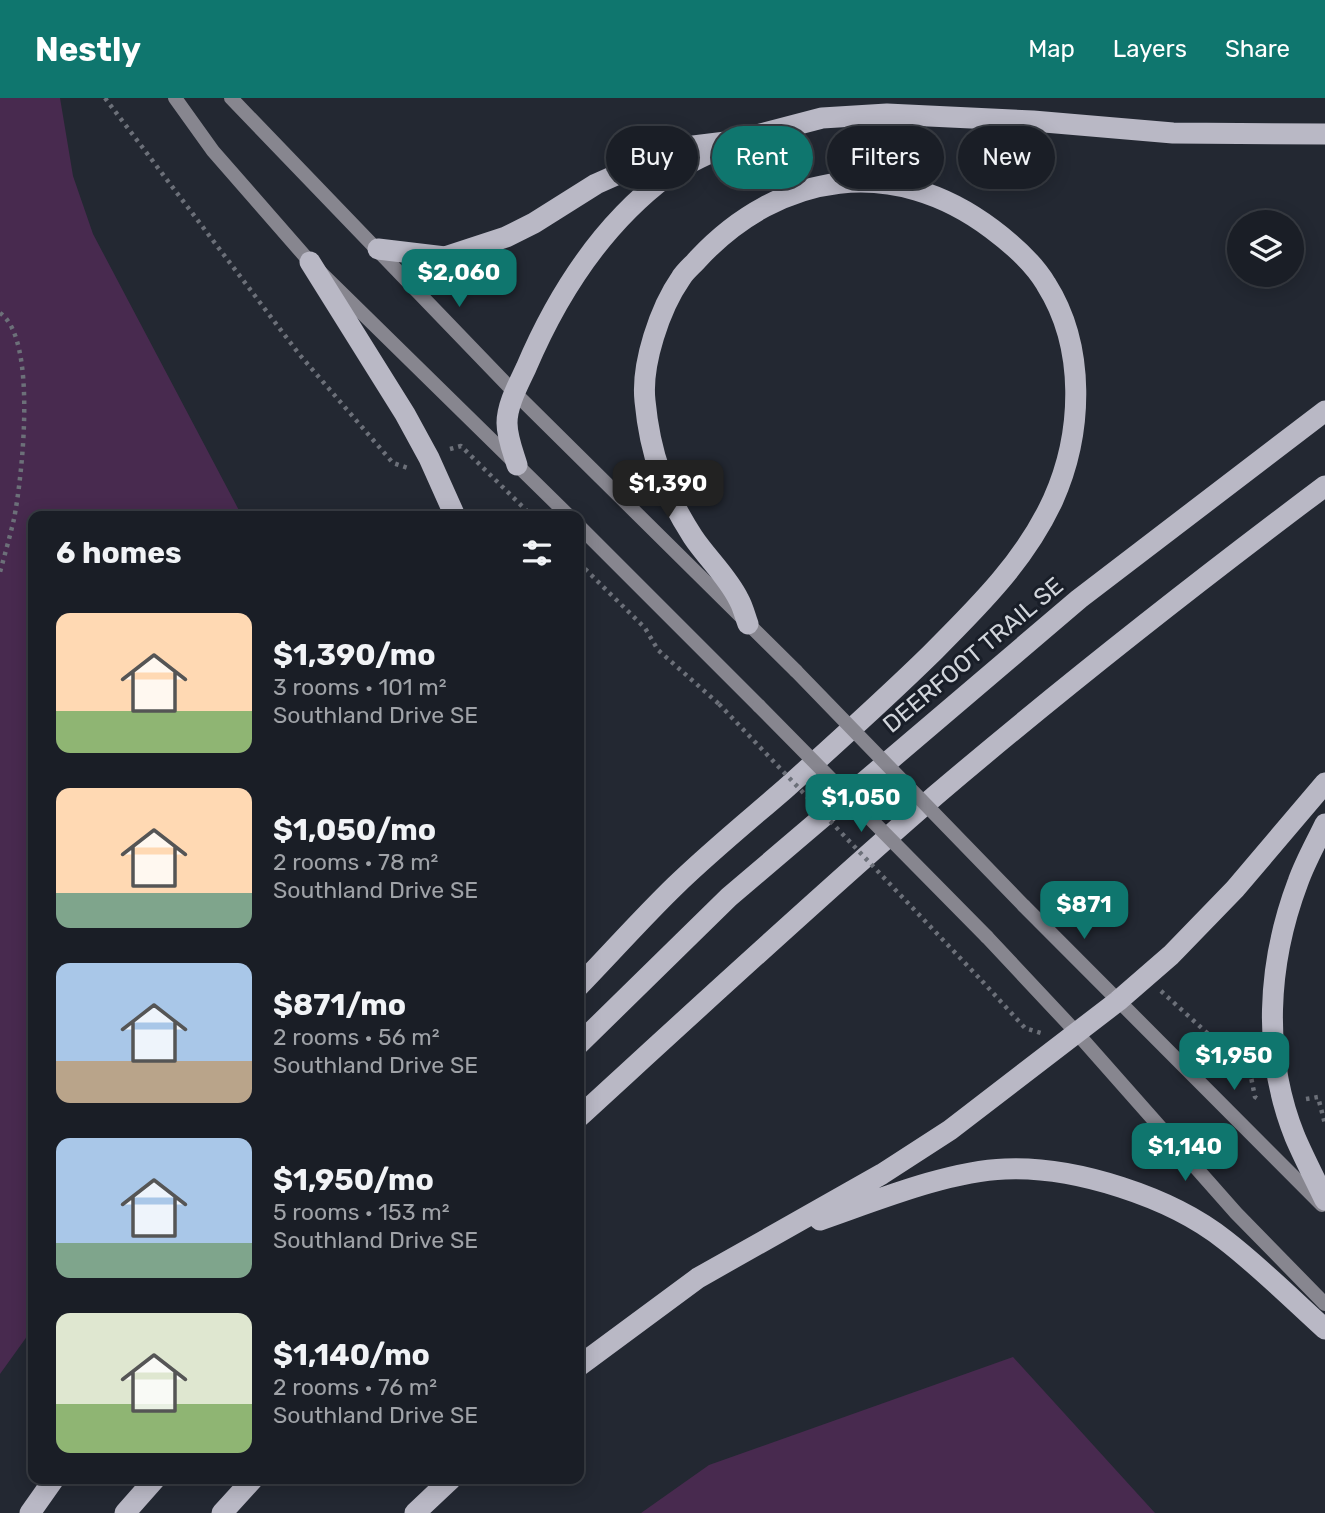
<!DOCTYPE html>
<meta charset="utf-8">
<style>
:root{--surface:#1a1e26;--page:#23272e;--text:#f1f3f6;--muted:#9fa2a7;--line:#383c43;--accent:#0f766e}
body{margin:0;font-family:Rubik,sans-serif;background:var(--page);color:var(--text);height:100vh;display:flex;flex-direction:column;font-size:26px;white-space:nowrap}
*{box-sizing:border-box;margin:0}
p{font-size:23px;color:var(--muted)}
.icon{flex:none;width:38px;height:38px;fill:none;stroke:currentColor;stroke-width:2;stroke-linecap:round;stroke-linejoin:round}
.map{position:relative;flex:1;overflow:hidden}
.side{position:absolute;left:28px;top:413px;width:556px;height:973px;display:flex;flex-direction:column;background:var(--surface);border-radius:14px;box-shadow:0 4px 18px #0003,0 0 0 2px var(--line)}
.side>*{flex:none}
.top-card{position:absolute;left:606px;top:28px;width:614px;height:63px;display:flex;gap:14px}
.controls{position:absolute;left:1227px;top:112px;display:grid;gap:14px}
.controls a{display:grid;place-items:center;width:77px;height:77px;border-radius:50%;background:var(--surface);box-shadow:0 4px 18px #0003,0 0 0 2px var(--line);font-size:35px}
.price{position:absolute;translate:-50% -60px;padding:0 16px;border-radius:14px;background:var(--accent);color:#fff;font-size:23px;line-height:46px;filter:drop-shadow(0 2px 4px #0008)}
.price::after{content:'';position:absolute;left:50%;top:42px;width:21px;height:16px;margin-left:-10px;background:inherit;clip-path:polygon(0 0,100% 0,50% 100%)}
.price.on{background:#222;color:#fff}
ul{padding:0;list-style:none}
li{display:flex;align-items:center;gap:21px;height:175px;padding:0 28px}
li span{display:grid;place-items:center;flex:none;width:196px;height:140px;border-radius:14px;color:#555}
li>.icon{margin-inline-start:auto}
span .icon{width:84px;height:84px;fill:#fffc;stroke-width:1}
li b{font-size:30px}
h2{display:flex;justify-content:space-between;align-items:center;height:84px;padding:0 28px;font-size:30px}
.tag{padding:0 24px;border-radius:32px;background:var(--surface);box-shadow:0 4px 18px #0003,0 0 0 2px var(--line);font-size:24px;line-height:63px}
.tag.on{background:var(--accent);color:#fff}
header{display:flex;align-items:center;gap:42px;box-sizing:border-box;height:98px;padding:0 35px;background:var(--accent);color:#fff}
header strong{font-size:33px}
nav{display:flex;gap:38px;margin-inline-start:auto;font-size:24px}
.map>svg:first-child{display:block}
</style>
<header>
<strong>Nestly</strong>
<nav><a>Map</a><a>Layers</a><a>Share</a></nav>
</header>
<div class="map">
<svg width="1325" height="1415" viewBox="0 0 1325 1415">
<rect width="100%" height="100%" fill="#232832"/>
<path fill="#482a4f" d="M0,0H60L73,78L93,136L242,418H33V1230L0,1276Z
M1013,1259L1155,1415H641L709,1367Z"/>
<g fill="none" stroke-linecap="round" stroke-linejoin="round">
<path stroke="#6c7079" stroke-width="4.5" stroke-dasharray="3.5 5" stroke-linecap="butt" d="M105,0L299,256L393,365L408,370
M0,215C38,241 22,380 14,421C10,438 5,456 0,474
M450,351L461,348L532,418
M579,465L645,530L658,552L719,606
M982,883L1025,930L1041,935
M1161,893L1250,974L1255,999L1258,1001
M1306,1001L1318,999L1325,1026"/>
<path stroke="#87868f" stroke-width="14" d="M175,0L213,53L310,164L569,418
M231,0L515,295L796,573
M579,428L759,608
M1024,808L1322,1107
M987,839L1076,934L1236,1115L1325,1206"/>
<path stroke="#b9b8c5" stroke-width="21" d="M378,151L445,159L506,139L534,125L596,86L677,50L734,43L822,20L887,16L1033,23L1173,35L1325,36
M310,164L405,316L429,360L455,418
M517,367C513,354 507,339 507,325C507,307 518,287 526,270C557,197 603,126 667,78C683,67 703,59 719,50
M1325,726C1316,745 1305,764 1298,784C1267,866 1262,957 1295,1039C1304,1060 1315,1081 1325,1102
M579,888C611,855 642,820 675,788C710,754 748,723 785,691C834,647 883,603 931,556C978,509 1025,463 1053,402C1083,335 1086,249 1046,186C1033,164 1012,146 992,131C894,57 780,73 698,161C693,167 685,173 681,180C660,210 641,266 645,303C650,356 664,394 693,439C707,460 728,479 739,502C743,509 745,518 748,526
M579,946L729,799L1079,501L1325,313
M579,1019C697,911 815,802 936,697C1062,590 1193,487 1325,388
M820,1122C875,1103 948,1073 1005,1071C1075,1068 1171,1099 1225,1142C1260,1169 1292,1201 1325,1231
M579,1268L698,1180L882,1076L950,1032L1118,903L1171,857L1235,791L1325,685
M30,1415L54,1381
M125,1415L155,1381
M222,1415L253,1381
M415,1415L451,1381"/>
<path stroke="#6c7079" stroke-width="4.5" stroke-dasharray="3.5 5" stroke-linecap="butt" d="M719,606L982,883"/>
<path stroke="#87868f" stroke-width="14" d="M796,573L1024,808
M759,608L987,839"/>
</g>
<g text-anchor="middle" stroke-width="6" stroke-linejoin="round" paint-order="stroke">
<g font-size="24" fill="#d1d5db" stroke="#191e28">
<text transform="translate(973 557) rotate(-40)" y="8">DEERFOOT TRAIL SE</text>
</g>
</g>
</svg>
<div class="controls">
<a><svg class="icon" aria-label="layers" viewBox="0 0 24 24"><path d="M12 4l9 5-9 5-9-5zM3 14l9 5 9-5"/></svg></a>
</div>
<b class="price" style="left:459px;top:211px">$2,060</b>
<b class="price on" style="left:668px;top:422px">$1,390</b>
<b class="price" style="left:861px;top:736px">$1,050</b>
<b class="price" style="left:1084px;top:843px">$871</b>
<b class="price" style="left:1234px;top:994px">$1,950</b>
<b class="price" style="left:1185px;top:1085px">$1,140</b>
<div class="top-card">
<a class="tag">Buy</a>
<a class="tag on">Rent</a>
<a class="tag">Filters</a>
<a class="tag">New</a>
</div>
<section class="side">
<h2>6 homes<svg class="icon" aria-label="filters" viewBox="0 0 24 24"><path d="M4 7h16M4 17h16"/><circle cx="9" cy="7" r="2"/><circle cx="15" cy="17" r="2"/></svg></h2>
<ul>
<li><span style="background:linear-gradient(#ffd9b3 70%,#8fb573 0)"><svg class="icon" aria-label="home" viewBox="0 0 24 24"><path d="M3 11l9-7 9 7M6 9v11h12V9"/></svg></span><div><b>$1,390/mo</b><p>3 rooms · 101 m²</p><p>Southland Drive SE</p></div></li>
<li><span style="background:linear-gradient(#ffd9b3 75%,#7fa58c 0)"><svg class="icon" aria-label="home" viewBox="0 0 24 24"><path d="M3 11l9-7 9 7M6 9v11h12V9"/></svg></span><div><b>$1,050/mo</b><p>2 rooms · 78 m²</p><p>Southland Drive SE</p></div></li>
<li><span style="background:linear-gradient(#a9c7e8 70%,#b9a48a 0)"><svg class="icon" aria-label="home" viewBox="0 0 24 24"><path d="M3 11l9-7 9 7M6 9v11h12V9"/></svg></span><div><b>$871/mo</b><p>2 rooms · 56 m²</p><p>Southland Drive SE</p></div></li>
<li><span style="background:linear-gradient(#a9c7e8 75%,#7fa58c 0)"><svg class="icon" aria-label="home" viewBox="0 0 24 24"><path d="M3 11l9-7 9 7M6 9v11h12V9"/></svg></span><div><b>$1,950/mo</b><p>5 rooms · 153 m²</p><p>Southland Drive SE</p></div></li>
<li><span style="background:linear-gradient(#dfe7d0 65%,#8fb573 0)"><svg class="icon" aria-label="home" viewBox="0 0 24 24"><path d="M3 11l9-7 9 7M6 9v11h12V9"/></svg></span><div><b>$1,140/mo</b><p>2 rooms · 76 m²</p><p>Southland Drive SE</p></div></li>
</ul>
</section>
</div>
